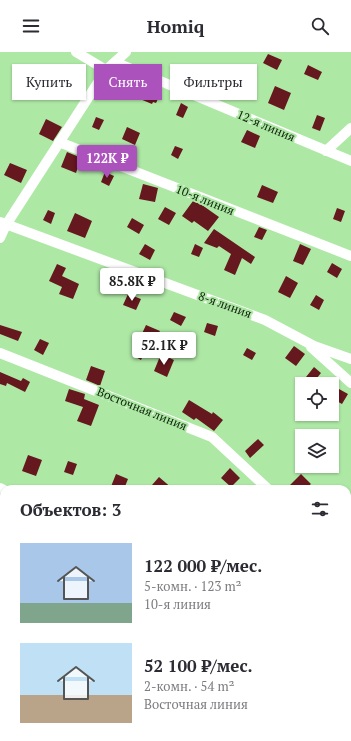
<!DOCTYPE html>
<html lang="ru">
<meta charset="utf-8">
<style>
:root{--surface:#fff;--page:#f2f2f3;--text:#2b2b33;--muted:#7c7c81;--accent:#ac52bd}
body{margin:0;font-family:"PT Serif",serif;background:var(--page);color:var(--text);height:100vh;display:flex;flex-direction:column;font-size:15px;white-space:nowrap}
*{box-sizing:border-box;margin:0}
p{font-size:13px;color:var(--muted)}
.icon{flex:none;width:22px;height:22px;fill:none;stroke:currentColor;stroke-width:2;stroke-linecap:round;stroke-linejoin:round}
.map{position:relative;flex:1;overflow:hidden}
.sheet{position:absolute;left:0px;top:433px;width:351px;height:256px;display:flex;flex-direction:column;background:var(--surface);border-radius:12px 12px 0 0;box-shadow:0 1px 3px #0004}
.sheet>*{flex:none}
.hud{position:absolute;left:12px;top:12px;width:327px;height:36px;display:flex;gap:8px}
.controls{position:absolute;left:295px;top:325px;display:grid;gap:8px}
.controls a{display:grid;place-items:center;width:44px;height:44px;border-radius:0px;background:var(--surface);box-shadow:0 1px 3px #0004;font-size:20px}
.price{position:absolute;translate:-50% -34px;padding:0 9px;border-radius:4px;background:#fff;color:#222;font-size:13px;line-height:26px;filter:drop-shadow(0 1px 2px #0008)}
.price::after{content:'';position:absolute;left:50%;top:24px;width:12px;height:9px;margin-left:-6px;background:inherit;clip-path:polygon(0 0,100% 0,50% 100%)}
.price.selected{background:var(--accent);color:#fff}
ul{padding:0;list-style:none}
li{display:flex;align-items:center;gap:12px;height:100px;padding:0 20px}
li span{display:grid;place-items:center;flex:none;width:112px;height:80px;border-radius:0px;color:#555}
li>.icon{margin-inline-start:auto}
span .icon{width:48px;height:48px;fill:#fffc;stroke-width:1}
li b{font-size:17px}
h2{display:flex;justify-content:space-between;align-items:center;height:48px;padding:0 20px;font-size:17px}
.pill{padding:0 14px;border-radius:0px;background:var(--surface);box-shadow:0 1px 3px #0004;font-size:14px;line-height:36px}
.pill.selected{background:var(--accent);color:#fff}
header{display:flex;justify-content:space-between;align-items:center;height:52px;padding:0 20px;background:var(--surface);font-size:18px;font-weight:700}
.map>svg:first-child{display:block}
</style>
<header><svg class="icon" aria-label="menu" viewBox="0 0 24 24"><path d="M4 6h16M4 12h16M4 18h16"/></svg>Homiq<svg class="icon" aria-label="search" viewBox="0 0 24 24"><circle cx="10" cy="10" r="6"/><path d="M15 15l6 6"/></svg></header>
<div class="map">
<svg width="351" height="689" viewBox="0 0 351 689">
<rect width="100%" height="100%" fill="#aee8a5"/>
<path fill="#65181e" d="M268,2L282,8L277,18L263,11Z
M308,13L322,20L318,28L304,22Z
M181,16L192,21L187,33L175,28Z
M31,17L41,22L34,38L23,33Z
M127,31L148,40V38L160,43L156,51L153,50L152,52L123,40Z
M275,34L291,41L284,58L268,51Z
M181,51L188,55L183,66L176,63Z
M317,63L325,66L320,79L312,76Z
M96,65L104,68L99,78L92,75Z
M46,67L62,75L53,89L39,82Z
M127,75L140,81L135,93L122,87Z
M247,78L260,84L255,96L241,90Z
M175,94L183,97L178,107L171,103Z
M67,100L89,109L86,118L78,115L76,121L61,115Z
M10,111L27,118L21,131L4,123Z
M105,120L114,124L109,134L101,130Z
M143,132L158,136L155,150L139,147Z
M262,133L278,140L273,151L257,145Z
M193,149L202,153L219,165L208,179L194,169L192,171L182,164Z
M165,155L176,161L169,173L158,167Z
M337,156L345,159L341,170L333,167Z
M48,158L55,161L51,172L43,168Z
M75,161L92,169L85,186L67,179Z
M132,166L144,173L139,182L127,175Z
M259,175L267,178L262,188L254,185Z
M214,177L255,205L251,212L242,206L235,223L224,218L231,202L219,194L217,196L204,191Z
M145,192L155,198L150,208L139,202Z
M195,192L203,196L199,205L191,202Z
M300,192L311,197L303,213L293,209Z
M332,211L342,217L337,226L327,220Z
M57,212L66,216L62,224L79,232L73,247L59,242L62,235L49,229Z
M286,224L298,231L290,246L278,240Z
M128,242L141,247L136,258L123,253Z
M316,243L324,248L319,258L310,253Z
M174,260L186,265L181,274L170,268Z
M207,271L218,274L215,284L204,280Z
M0,273L22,280L18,289L0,282Z
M146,273L160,279L156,286L152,284L141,308L132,303Z
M40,287L49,291L43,303L34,298Z
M294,294L305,302L296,314L285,306Z
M247,296L256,301L252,308L243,303Z
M161,302L174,308L167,325L154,319Z
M91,314L105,319L100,334L86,328Z
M314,315L321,321L313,331L306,325Z
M0,320L21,329L23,326L30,330L25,340L7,331L6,334L0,332Z
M69,337L85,342L84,347L99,353L91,374L77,369L83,355L65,349Z
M339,337L348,342L342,352L333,347Z
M189,348L212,362L213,360L223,368L214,379L196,366L194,368L182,360Z
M258,387L264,393L250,406L245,399Z
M28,403L42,408L36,424L22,419Z
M68,409L77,412L73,423L64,420Z
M230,416L240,426L231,435L221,426Z
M116,422L128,427L124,437H110Z
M301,422L311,432L305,437H286Z
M159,425L173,437H156L152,433Z"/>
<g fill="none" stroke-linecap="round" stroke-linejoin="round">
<path stroke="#fff" stroke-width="10" d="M76,0L106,18
M115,10L351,109
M59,90L351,204
M326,99L351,76
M0,170L265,268L314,294L351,307
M0,186L6,173L106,18L126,0
M311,295L351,331
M0,301L212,385L268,437
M0,436L4,438
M347,511L351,514
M0,605L4,608
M347,607L351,606
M69,685L71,689
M180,689L188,685"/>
</g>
<g text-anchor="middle" stroke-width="4" stroke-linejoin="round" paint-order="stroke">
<g font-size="12" fill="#0c2209" stroke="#aee8a5">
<text transform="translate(266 74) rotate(23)" y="4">12-я линия</text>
<text transform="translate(205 148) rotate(22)" y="4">10-я линия</text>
<text transform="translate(225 253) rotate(20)" y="4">8-я линия</text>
<text transform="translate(142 357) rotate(22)" y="4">Восточная линия</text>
</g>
</g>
</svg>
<div class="controls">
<a><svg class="icon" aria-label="locate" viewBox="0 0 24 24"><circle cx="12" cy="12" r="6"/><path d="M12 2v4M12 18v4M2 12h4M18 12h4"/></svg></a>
<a><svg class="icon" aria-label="layers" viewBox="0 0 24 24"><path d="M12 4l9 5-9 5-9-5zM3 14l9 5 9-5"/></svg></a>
</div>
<b class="price selected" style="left:107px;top:127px">122K ₽</b>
<b class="price" style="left:132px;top:250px">85.8K ₽</b>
<b class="price" style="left:164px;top:314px">52.1K ₽</b>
<div class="hud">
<a class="pill">Купить</a>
<a class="pill selected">Снять</a>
<a class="pill">Фильтры</a>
</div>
<section class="sheet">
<h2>Объектов: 3<svg class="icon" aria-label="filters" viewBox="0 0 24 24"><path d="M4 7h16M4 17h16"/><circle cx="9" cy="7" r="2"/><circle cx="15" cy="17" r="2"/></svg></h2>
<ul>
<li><span style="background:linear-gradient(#a9c7e8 75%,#7fa58c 0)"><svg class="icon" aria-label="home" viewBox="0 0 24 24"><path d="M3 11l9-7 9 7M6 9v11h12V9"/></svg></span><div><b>122 000 ₽/мес.</b><p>5-комн. · 123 m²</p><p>10-я линия</p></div></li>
<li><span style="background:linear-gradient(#bfe0f5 65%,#b9a48a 0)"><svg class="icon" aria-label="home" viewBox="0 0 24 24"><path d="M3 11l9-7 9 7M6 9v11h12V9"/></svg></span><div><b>52 100 ₽/мес.</b><p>2-комн. · 54 m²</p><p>Восточная линия</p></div></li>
</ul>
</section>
</div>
